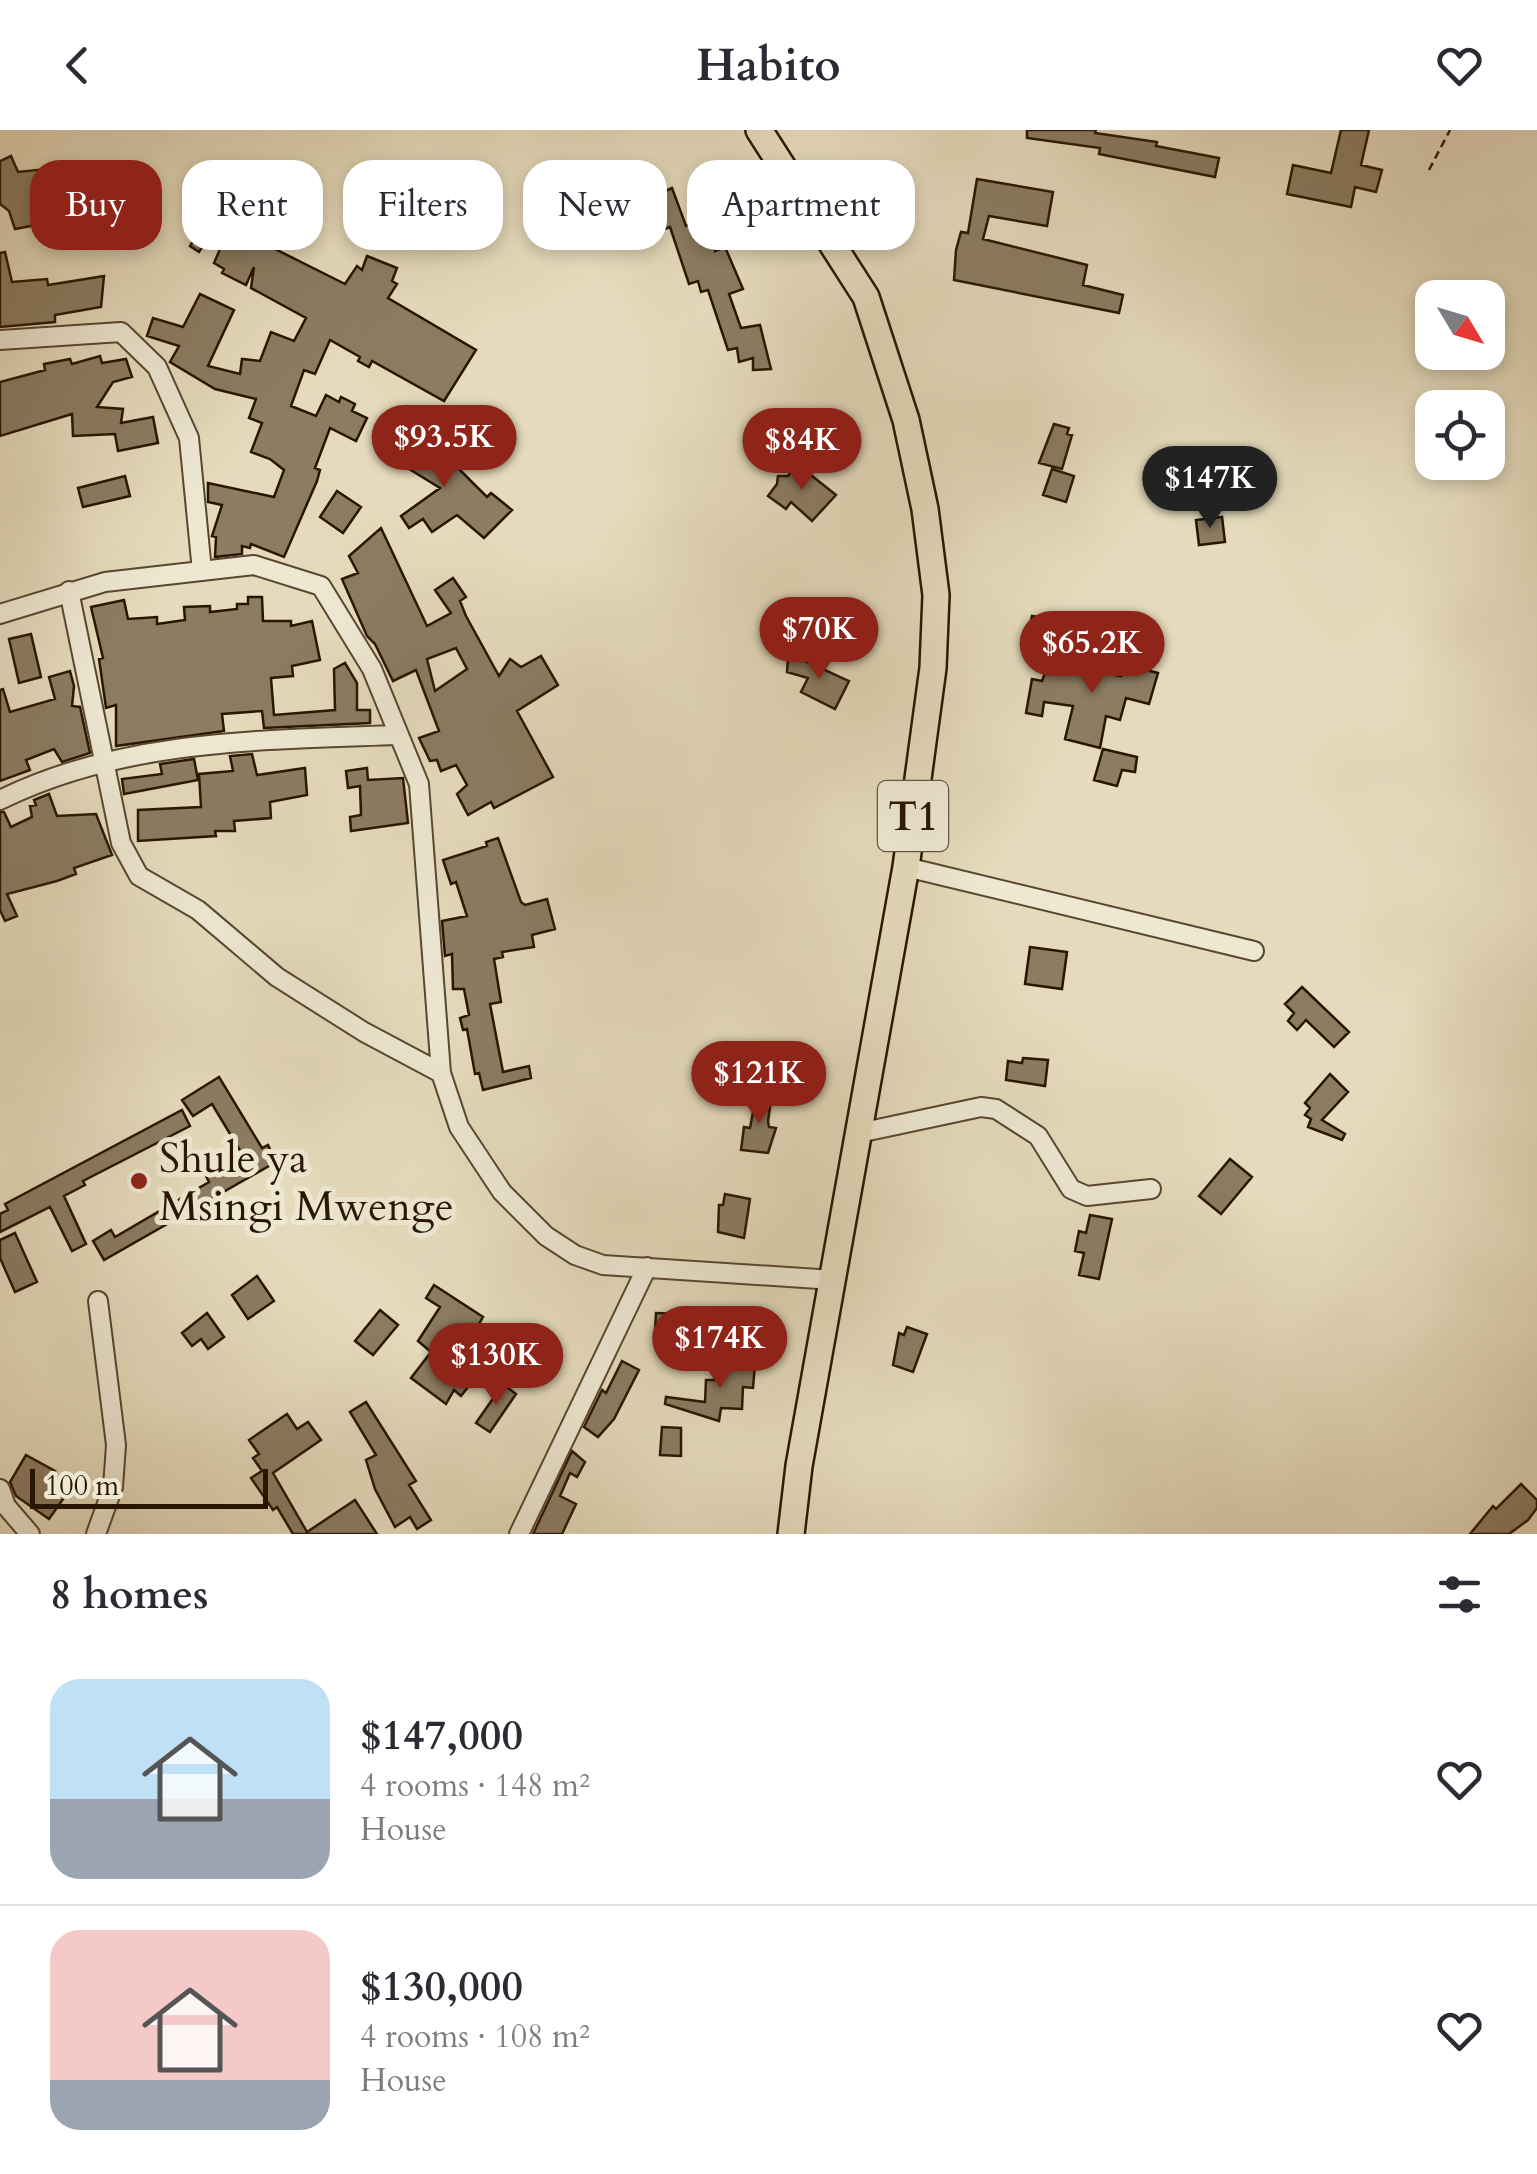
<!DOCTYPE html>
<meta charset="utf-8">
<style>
:root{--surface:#fff;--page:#f2f2f3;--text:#2b2b33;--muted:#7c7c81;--line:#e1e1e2;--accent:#8f2418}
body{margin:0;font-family:Cardo,serif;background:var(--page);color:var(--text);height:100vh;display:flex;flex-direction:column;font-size:38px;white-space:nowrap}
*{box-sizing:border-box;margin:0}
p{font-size:32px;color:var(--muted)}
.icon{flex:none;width:55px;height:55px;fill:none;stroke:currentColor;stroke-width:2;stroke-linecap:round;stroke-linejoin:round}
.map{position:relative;height:1404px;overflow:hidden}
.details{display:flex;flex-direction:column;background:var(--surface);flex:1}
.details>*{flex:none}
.top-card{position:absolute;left:30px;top:30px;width:1000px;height:90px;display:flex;gap:20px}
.needle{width:65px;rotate:128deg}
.controls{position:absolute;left:1415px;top:150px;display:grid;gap:20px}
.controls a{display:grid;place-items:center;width:90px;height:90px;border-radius:20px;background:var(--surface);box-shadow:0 5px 15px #0003;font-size:50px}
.scale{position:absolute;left:30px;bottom:25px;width:238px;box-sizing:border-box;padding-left:10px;border:5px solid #291601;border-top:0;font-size:28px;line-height:35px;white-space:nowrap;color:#291601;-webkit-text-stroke:8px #eee8d3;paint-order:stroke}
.price{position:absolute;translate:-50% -85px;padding:0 22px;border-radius:35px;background:var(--accent);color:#fff;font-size:32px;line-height:65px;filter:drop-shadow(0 2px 5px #0008)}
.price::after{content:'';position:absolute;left:50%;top:60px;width:30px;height:22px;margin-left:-15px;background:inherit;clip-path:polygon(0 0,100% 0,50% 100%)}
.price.selected{background:#222;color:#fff}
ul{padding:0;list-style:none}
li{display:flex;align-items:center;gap:30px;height:250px;padding:0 50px}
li+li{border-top:2px solid var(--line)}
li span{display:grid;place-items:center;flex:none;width:280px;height:200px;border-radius:30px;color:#555}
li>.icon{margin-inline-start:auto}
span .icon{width:120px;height:120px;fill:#fffc;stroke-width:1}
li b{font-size:42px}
h2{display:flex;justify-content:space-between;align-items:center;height:120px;padding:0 50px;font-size:42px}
.pill{padding:0 35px;border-radius:30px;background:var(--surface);box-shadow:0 5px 15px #0003;font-size:35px;line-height:90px}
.pill.selected{background:var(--accent);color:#fff}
header{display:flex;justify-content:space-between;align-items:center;height:130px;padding:0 50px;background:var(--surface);font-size:45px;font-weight:600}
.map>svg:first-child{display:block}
</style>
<header><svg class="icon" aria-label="back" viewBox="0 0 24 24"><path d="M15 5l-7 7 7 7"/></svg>Habito<svg class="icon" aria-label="heart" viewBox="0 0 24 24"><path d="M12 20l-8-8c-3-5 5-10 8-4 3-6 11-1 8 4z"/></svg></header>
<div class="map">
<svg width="1537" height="1404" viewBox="0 0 1537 1404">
<rect width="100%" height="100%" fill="#e5dbbc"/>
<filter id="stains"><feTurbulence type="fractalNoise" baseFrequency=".002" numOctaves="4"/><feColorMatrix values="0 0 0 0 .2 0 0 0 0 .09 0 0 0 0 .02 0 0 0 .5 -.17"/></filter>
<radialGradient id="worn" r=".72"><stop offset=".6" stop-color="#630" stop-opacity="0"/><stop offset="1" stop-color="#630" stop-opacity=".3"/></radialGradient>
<path fill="#8b7c62" stroke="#291601" stroke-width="2.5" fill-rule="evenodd" d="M1027,0H1096L1095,3L1157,12L1156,16L1219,28L1215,47L1099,24L1100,18L1027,8Z
M1341,0H1369L1361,35L1382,40L1376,62L1355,57L1351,77L1287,64L1293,35L1331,43Z
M11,26L18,42L46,39L57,91L15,99L9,81L0,74V31Z
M977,49L1053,62L1047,96L989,86L983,109L1087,135L1083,155L1123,165L1119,183L954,150L956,120L961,102L968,103Z
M672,58L686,96L703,90L715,121L725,117L743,159L729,164L741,198L760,195L771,239L753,240V228L739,232L737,218L728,220L708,160L701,162L698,151L689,154L670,97L665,99L652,67Z
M215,74L226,80L199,122L190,116Z
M233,89L262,106L259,111L345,154L357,136L362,140L367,126L397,138L392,151L397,154L388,168L476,220L444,271L372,231L369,237L358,231L360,227L330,210L315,244L304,240L291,276L316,286L326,265L339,272L341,267L355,274L352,281L367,288L356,311L330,298L315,338L320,340L317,351L284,427L251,414L250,418L242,416V424L215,427L216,407L212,406L222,375L208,372V353L274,367L284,340L270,329L251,322L262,293L249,288L256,269L215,259L170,232L179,216L147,206L153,188L183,197L200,164L234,180L208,236L240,244L242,229L260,231L271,202L294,211L306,188L251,158L254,137L246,155L222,143L224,139L214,133Z
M5,122L12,152L47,149L48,155L104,146L101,177L55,185V192L0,197V123Z
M100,226L102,233L126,229L132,247L113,252L97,277L123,279L121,293L153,287L158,313L118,321L115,304L73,306L72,284L0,306V252L45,240L44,234L70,229L72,234Z
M1054,294L1069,298L1067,304L1072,305L1062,339L1039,333Z
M389,296L433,323L426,334L446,348L457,337L487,367L491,363L512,380L484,408L457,385L432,402L423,389L409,398L401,386L440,358L377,319Z
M797,334L836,365L812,391L791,372L786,379L768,366L777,354L778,346H788Z
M1052,339L1074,346L1066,372L1043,365Z
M125,346L130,366L83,377L78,358Z
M337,361L361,377L343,403L320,387Z
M1222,387L1225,412L1199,415L1196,390Z
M381,398L427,496L451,483L435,460L453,448L466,467L460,471L466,486L499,546L510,529L521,537L541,526L558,555L517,581L553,647L494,678L491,672L468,685L457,664L467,655L456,635L441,641L437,630L430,631L419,608L439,601L416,540L393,551L375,514L367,506L342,449L358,443L349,426ZM456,518L467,539L435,561L427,529Z
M248,467H262L263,491H291V496L312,491L320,530L292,536L293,546L271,548L274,585L335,580L334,539L345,533L357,553V580H370V593L264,598L262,581L222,584L224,601L116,616V575L106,578L99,529L103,528L91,477L124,470L128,489L157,487V494L185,490L184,477L210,476V482L237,479V474H248Z
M1032,486L1075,492L1073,531L1025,521Z
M31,504L41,547L19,553L9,509Z
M788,528L803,530L849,551L835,579L801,562L808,548L787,542Z
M1136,531L1151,535L1150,541L1158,543L1149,574L1126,568L1120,590L1106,586L1100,618L1065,609L1073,576L1044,572L1042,586L1026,583L1032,549L1042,551L1045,543L1100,533L1099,542L1121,546L1125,532L1135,534Z
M70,541L74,556L72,576L80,577L90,623L62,632L54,619L26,630L30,640L0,651V560L3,559L10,582L55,569L49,547Z
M1103,619L1137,627L1135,642L1122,640L1117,656L1094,650Z
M252,624L257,645L305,638L307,665L270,672L271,688L234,691L235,701H215L216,706L138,711V680L201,677L199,644L233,641L230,626Z
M194,629L198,650L124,664L122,649L162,644L160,634Z
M367,638L368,650L403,648L408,693L351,701L350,687L361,685L360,656L348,658L346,641Z
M49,664L57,686L96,684L112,725L74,738L76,744L57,751L7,764L17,786L5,791L0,780V682H4L11,697L32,687L30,676L36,675L34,670Z
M498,708L521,772L525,775L547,769L555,799L532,805L534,817L502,822L503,827L494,829L501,872L490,874L503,942L529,936L531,948L483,960L479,943L475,944L467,899L463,900L460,888L469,885L464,859H453L452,824L445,826L442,791L467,786L456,752L451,754L443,730L487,716L486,712Z
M1030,817L1067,822L1062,859L1025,854Z
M1302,857L1349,902L1334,917L1306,890L1297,900L1288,891L1294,883L1285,874Z
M1023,928L1048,930L1045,956L1006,950L1008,931L1022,933Z
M1330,944L1348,962L1322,990L1345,1004L1342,1010L1308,997L1311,989L1305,985L1310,978L1305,973Z
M219,947L262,1018L268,1015L276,1032L104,1130L93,1111L111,1100L115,1107L209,1052L205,1044L244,1027L212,974L193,986L182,970Z
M757,961L772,963L768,991L769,997L776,998L768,1023L741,1020L744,997L750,998Z
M182,980L190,996L83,1051L85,1055L64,1066L86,1114L72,1121L50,1077L0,1102V1084L8,1080L5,1074Z
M1230,1029L1252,1047L1221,1084L1199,1066Z
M725,1064L750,1069L744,1108L718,1102L719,1075H723Z
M1090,1085L1112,1089L1099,1149L1079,1145L1084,1123L1075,1121L1079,1101L1086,1103Z
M15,1103L37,1152L15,1162L0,1128V1110Z
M257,1146L274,1171L248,1189L232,1165Z
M434,1155L483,1187L459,1228L479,1243L461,1266L454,1260L446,1274L411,1248L431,1222L418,1211L440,1177L426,1168Z
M380,1180L398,1195L373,1225L355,1211Z
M207,1183L224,1207L208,1219L201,1209L192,1216L182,1203Z
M656,1183L683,1184L676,1188L675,1197L709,1198L708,1215L659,1212L660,1197L655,1201Z
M907,1197L927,1204L913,1242L893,1235L899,1203L904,1205Z
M622,1231L639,1240L614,1289L598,1307L584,1297L602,1260L606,1263Z
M735,1232L755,1234L753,1258L743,1257L742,1279L721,1278L719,1291L665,1274L666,1267L705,1272L706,1250H714L715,1236H735Z
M503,1254L516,1264L490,1302L476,1293Z
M366,1272L416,1351L409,1355L431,1390L417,1399L410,1387L395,1397L375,1359L366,1330L376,1325L350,1282Z
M287,1284L297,1299L308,1292L321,1310L273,1343L307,1402L355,1370L377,1404H293L277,1377L273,1380L251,1348L262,1341L253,1328L259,1324L249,1310Z
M662,1297L681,1298V1326L660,1325Z
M572,1321L585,1332L577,1347L570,1343L560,1366L576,1374L562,1404H533Z
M26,1325L55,1341L50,1349L68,1362L49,1389L16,1366L10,1352Z
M1521,1354L1537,1370V1378L1528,1390L1509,1404H1470L1493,1376L1496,1379Z"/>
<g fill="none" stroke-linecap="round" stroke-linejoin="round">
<defs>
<path id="minor" d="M0,210L121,202L157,237L189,308L202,441
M69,461L121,713L139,746L198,780L277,847L364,902L441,943
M0,484L105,452L254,435L321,456L372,539L419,654L441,943L459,997L502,1062L546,1106L575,1125L603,1135L834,1150
M0,670C123,609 263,610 397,605
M906,737L1254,821
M859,1003L981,977L996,979L1038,1006L1071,1059L1087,1066L1151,1059
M0,1359L6,1376L30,1404
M96,1404L113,1357L116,1315L98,1171
M519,1404L647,1137"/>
<path id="highway" d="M759,0L866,167L906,290L925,379L936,465L933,538L906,737L799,1336L791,1404"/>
</defs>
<use href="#minor" stroke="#584730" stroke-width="22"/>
<use href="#highway" stroke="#291601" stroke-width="30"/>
<path stroke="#291601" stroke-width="2.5" stroke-dasharray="8 5" stroke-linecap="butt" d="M1429,40L1450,0"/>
<use href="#minor" stroke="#eee8d3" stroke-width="18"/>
<use href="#highway" stroke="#e5dbbc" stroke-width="25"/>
</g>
<circle fill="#8f2418" stroke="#eee8d3" stroke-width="4" cx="139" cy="1051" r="10"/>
<g text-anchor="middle" stroke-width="10" stroke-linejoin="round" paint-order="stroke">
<rect fill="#eee8d3" stroke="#645540" stroke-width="2.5" x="878" y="651" width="70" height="70" rx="8"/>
<g font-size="40" font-weight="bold" fill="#291601">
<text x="913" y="700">T1</text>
</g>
<g font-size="42" fill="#291601" stroke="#eee8d3" text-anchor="start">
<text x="159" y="1042">Shule ya<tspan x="159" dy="48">Msingi Mwenge</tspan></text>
</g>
</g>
<rect width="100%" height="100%" filter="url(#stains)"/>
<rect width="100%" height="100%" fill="url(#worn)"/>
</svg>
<div class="controls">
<a><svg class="needle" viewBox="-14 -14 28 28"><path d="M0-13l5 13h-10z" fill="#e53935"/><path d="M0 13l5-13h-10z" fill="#7c7c81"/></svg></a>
<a><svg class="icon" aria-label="locate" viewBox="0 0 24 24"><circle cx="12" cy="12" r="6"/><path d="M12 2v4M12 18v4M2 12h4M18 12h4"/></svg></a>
</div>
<div class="scale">100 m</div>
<b class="price" style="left:444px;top:360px">$93.5K</b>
<b class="price" style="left:802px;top:363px">$84K</b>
<b class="price selected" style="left:1210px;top:401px">$147K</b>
<b class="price" style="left:819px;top:552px">$70K</b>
<b class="price" style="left:1092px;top:566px">$65.2K</b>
<b class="price" style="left:759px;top:996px">$121K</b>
<b class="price" style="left:720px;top:1261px">$174K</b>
<b class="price" style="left:496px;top:1278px">$130K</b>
<div class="top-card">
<a class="pill selected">Buy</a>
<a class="pill">Rent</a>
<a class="pill">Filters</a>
<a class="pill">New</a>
<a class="pill">Apartment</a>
</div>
</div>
<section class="details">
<h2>8 homes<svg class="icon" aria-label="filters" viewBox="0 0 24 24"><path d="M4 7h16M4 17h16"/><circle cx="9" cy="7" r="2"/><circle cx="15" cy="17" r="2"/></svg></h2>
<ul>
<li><span style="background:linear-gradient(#bfe0f5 60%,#9aa5b1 0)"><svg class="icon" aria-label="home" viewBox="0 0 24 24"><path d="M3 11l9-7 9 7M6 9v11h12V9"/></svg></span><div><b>$147,000</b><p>4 rooms · 148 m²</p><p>House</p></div><svg class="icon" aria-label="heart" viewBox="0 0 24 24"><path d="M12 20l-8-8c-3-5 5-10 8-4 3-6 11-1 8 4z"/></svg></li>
<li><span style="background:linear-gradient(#f6c9c9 75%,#9aa5b1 0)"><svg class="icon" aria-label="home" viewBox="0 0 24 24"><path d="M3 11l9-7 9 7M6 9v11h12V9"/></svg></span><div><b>$130,000</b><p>4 rooms · 108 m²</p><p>House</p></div><svg class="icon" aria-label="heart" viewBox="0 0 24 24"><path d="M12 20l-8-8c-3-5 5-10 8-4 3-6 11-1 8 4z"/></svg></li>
</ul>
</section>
